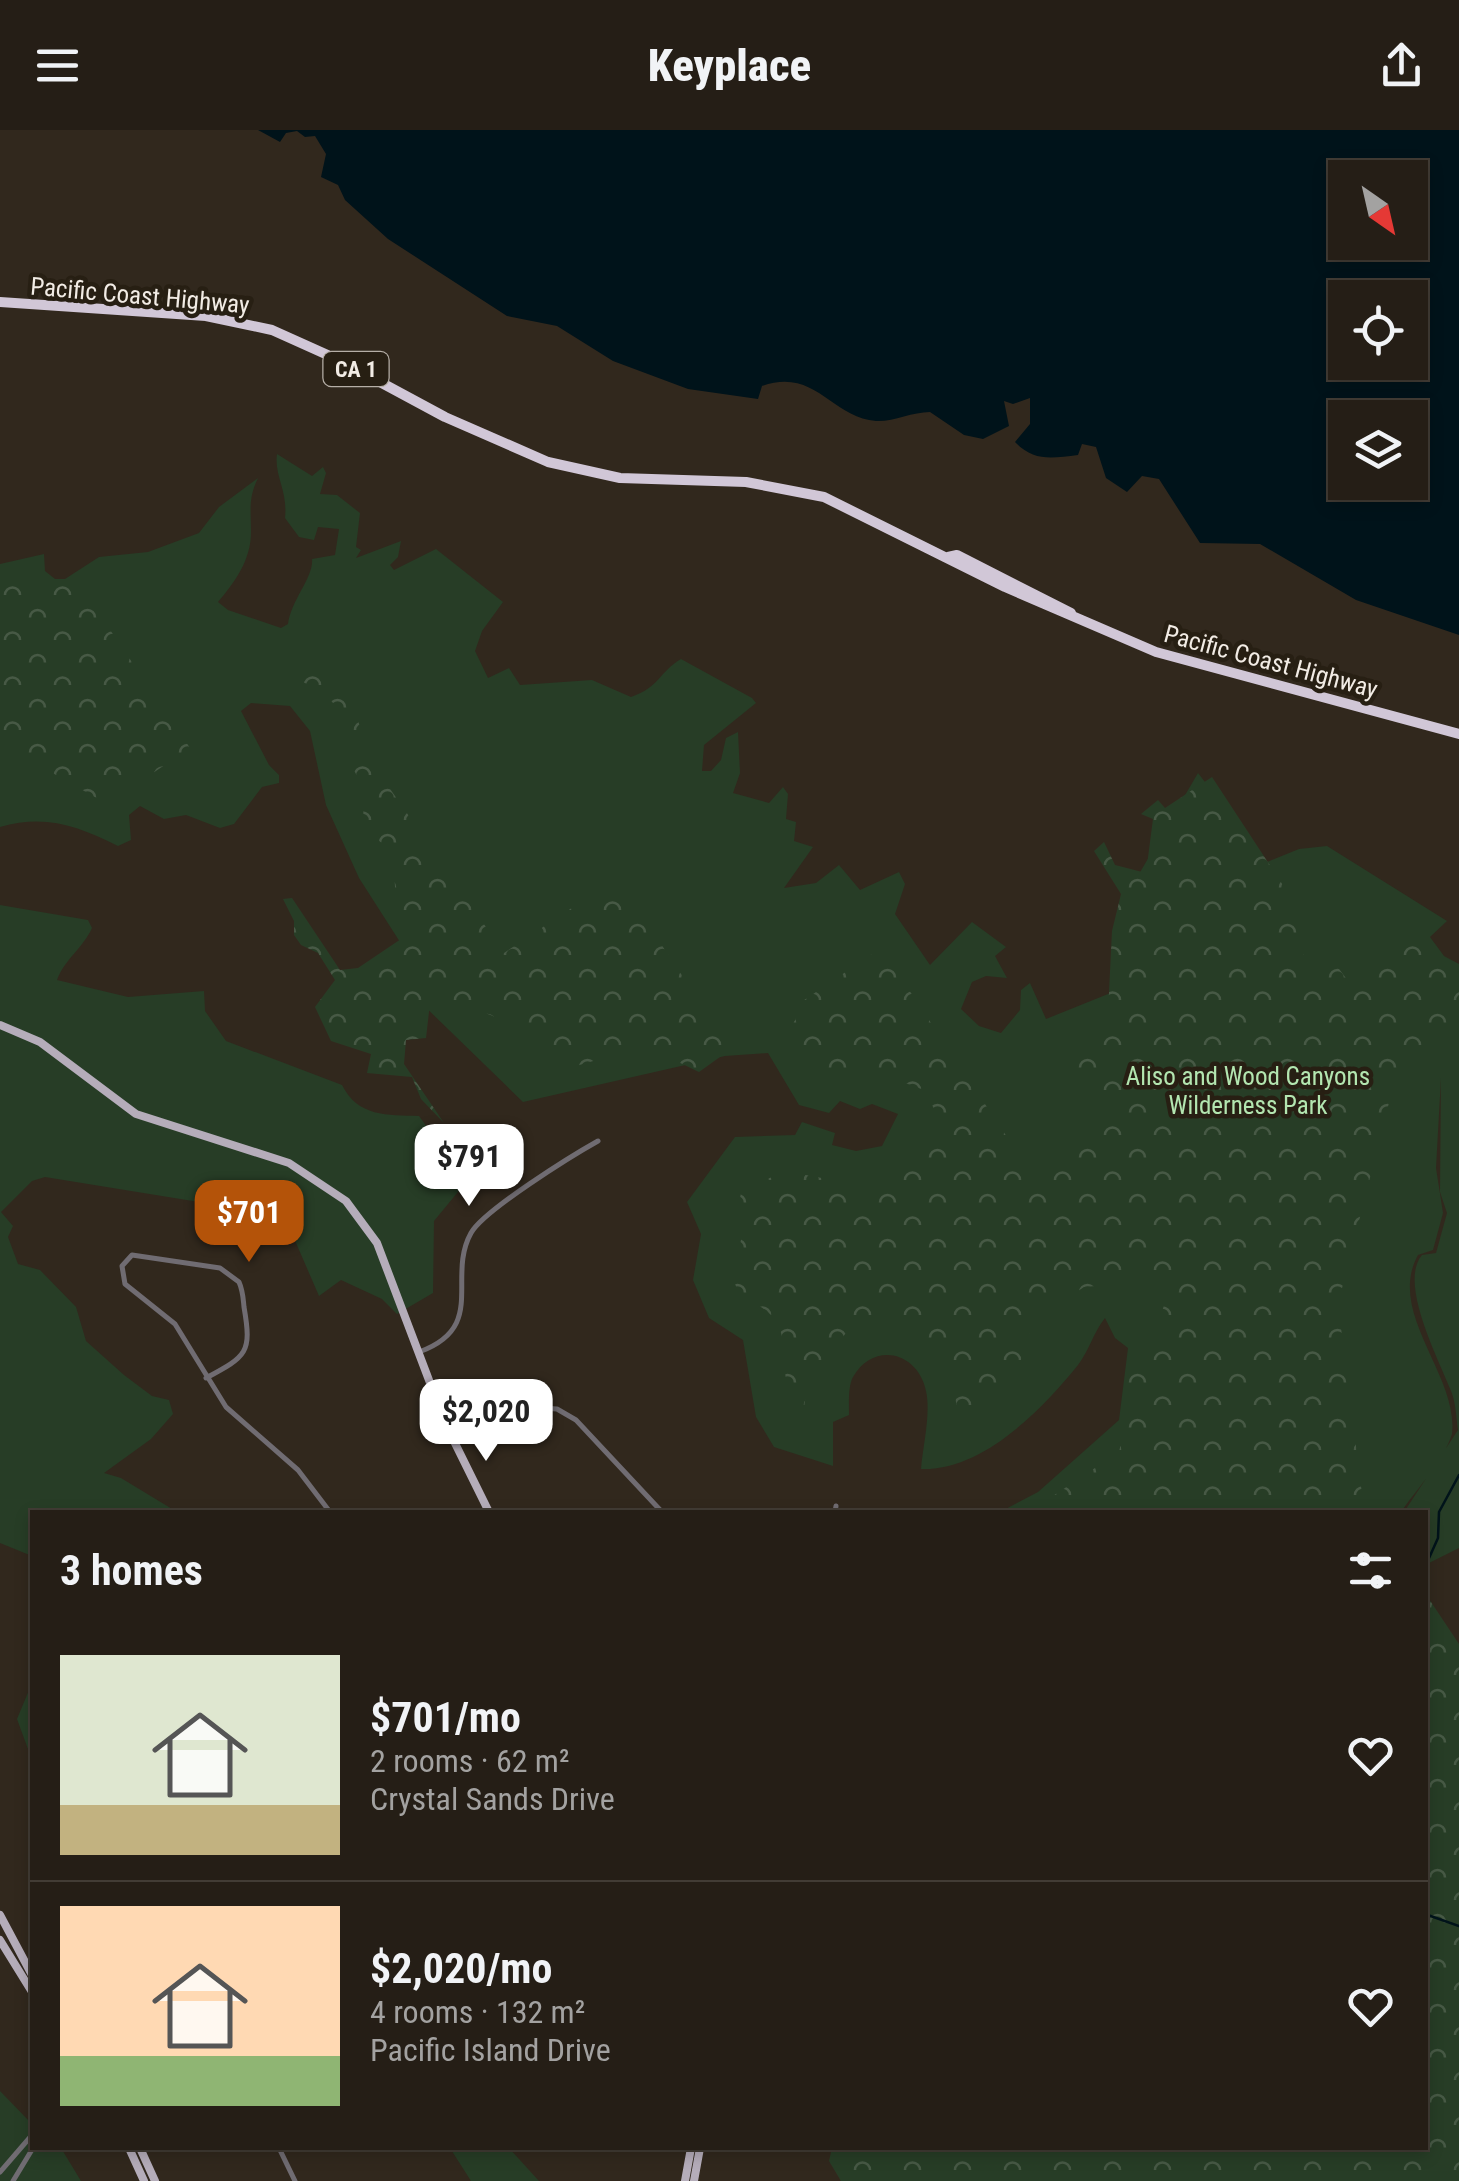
<!DOCTYPE html>
<meta charset="utf-8">
<style>
:root{--surface:#251e16;--page:#2d271f;--text:#f1f3f6;--muted:#a3a2a1;--line:#423c35;--accent:#b45309}
body{margin:0;font-family:"Roboto Condensed",sans-serif;background:var(--page);color:var(--text);height:100vh;display:flex;flex-direction:column;font-size:38px;white-space:nowrap}
*{box-sizing:border-box;margin:0}
p{font-size:32px;color:var(--muted)}
.icon{flex:none;width:55px;height:55px;fill:none;stroke:currentColor;stroke-width:2;stroke-linecap:round;stroke-linejoin:round}
.map{position:relative;flex:1;overflow:hidden}
.side{position:absolute;left:30px;top:1380px;width:1398px;height:640px;display:flex;flex-direction:column;background:var(--surface);border-radius:0px;box-shadow:0 5px 15px #0003,0 0 0 2px var(--line)}
.side>*{flex:none}
.needle{width:65px;rotate:146deg}
.fabs{position:absolute;left:1328px;top:30px;display:grid;gap:20px}
.fabs a{display:grid;place-items:center;width:100px;height:100px;border-radius:0px;background:var(--surface);box-shadow:0 5px 15px #0003,0 0 0 2px var(--line);font-size:50px}
.price{position:absolute;translate:-50% -85px;padding:0 22px;border-radius:20px;background:#fff;color:#222;font-size:32px;line-height:65px;filter:drop-shadow(0 2px 5px #0008)}
.price::after{content:'';position:absolute;left:50%;top:60px;width:30px;height:22px;margin-left:-15px;background:inherit;clip-path:polygon(0 0,100% 0,50% 100%)}
.price.active{background:var(--accent);color:#fff}
ul{padding:0;list-style:none}
li{display:flex;align-items:center;gap:30px;height:250px;padding:0 30px}
li+li{border-top:2px solid var(--line)}
li span{display:grid;place-items:center;flex:none;width:280px;height:200px;border-radius:0px;color:#555}
li>.icon{margin-inline-start:auto}
span .icon{width:120px;height:120px;fill:#fffc;stroke-width:1}
li b{font-size:42px}
h2{display:flex;justify-content:space-between;align-items:center;height:120px;padding:0 30px;font-size:42px}
header{display:flex;justify-content:space-between;align-items:center;height:130px;padding:0 30px;background:var(--surface);font-size:45px;font-weight:800}
.map>svg:first-child{display:block}
</style>
<header><svg class="icon" aria-label="menu" viewBox="0 0 24 24"><path d="M4 6h16M4 12h16M4 18h16"/></svg>Keyplace<svg class="icon" aria-label="share" viewBox="0 0 24 24"><path d="M12 15V3M7 8l5-5 5 5M5 13v7h14v-7"/></svg></header>
<div class="map">
<svg width="1459" height="2051" viewBox="0 0 1459 2051">
<defs>
<pattern id="forest-crowns" width="20" height="18" patternUnits="userSpaceOnUse" patternTransform="scale(2.5)"><rect width="20" height="18" fill="#273d26"/><path d="M2 6a3 3 0 1 1 6 0M12 15a3 3 0 1 1 6 0" fill="none" stroke="#475945"/></pattern>
</defs>
<rect width="100%" height="100%" fill="#31281d"/>
<path fill="#273d26" d="M277,324L312,346L323,337L326,343L320,364L337,365L360,383L356,417L361,420L356,428L401,411L398,427L390,435L394,440L436,419L503,472L482,501L475,521L488,548L509,538L520,555L592,550L631,567C660,557 658,543 681,529L752,568L756,573L704,615L702,641H711L721,630L726,608L738,602L740,643L733,663L769,673L783,657L788,664L786,689L796,692L794,711L813,717L784,758L816,753L839,735L860,760L899,742L905,754L895,784L930,835L972,792L1006,817L995,826L1007,848L986,846L972,852L961,879L979,896L1001,903L1020,880L1021,860L1030,853L1046,889L1113,862L1139,744L1198,643L1267,732L1299,719L1327,716L1447,791L1430,807L1444,826L1459,834V1418L1425,1435V1382H1404L1458,1300C1456,1287 1456,1273 1451,1261C1439,1230 1398,1153 1422,1125L1436,1123L1447,1083L1440,1062L1441,948L1436,1038L1443,1083L1433,1120L1418,1125C1386,1183 1459,1245 1452,1304C1444,1330 1416,1360 1401,1382H1000L1038,1362L1119,1290L1128,1218L1115,1208L1105,1188C1093,1203 1089,1221 1078,1235C1041,1281 982,1341 921,1339C923,1315 931,1284 926,1261C918,1222 874,1211 853,1247C848,1256 849,1273 849,1285L833,1292V1336L774,1317L756,1287L743,1210L709,1188L693,1150L701,1104L687,1072L735,1007L795,1005L802,992L835,1003L832,1015L856,1021L882,1016L898,984L872,974L860,979L840,971L829,983L799,975L768,923L725,926L523,972L414,866L416,837L359,748L326,675L310,601L290,576L251,573L241,581L269,635L279,645V653L262,657L234,694L220,698L186,685L164,689L140,676L129,685L131,710L118,716C77,696 46,684 0,697V434L44,424L45,441L55,449H65L99,427L148,422L199,403L219,377L258,348C248,369 251,379 251,402C251,430 235,452 218,472L228,480L281,498L288,494C291,470 314,447 312,429L335,425L339,399L318,397L314,410L299,407L285,388C288,360 274,346 277,324Z
M0,775L88,790L92,798C83,818 65,829 57,850L128,867L204,861L205,881L226,911L342,955C358,987 387,985 419,986L467,1051L434,1091L433,1163L397,1184L382,1169L341,1150L319,1166L280,1076L257,1073L242,1079L45,1047L32,1051L1,1082L13,1096L8,1107L18,1134L40,1140L76,1177L86,1211L124,1245L152,1266L169,1270L173,1284L151,1309L104,1343L121,1348L177,1382H32V1426L0,1413Z
M32,1553V1630L17,1589Z
M0,1961L32,1994V2018H61L81,2051H0Z
M450,2018H509L539,2051H471Z"/>
<path fill="url(#forest-crowns)" d="M75,448L190,618L107,674L0,613V452L42,449L52,456Z
M308,531L350,564L370,630L504,823L617,748L731,919L699,942L645,916L576,936L493,886L440,866L430,873L426,908L406,910L404,934L444,993L421,969L412,947L367,943L371,924L331,911L315,877L335,850L318,823L301,815L294,805V791L283,769L292,768L340,840L358,838L401,809C408,792 399,787 397,771C390,724 404,732 364,697L362,655L350,633L349,610L338,579L323,561L287,545Z
M1212,647L1311,798L1294,810L1310,834L1328,824L1348,851L1411,809L1459,838V906L1399,933L1338,1174L1363,1372L1371,1382H1029L1119,1322L1130,1274L1126,1241L1157,1198L1165,1172L1154,1151L1084,1157L1033,1191L1016,1246L968,1287L957,1281C955,1241 932,1193 887,1192C877,1191 866,1190 856,1195C846,1201 837,1214 829,1223C816,1238 805,1258 804,1279L794,1278C780,1252 789,1230 781,1203C775,1181 760,1178 744,1166C722,1149 742,1122 742,1101C742,1081 736,1078 743,1056L790,1042L864,1056L923,1030L940,990L924,960L900,951L832,947L789,919L785,904L796,889L791,879L881,818L1033,1046L1111,994L1067,924L1112,899L1108,883L1112,801L1121,764L1094,721L1104,712L1115,735L1146,743L1153,689L1141,684L1158,670L1165,678Z
M1425,1463L1459,1514V2051H841L829,2031L832,2018H1425Z"/>
<path fill="#00131a" fill-rule="evenodd" d="M258,0H1459V505L1356,470L1260,414L1200,413L1159,349L1142,346L1127,362L1106,348L1096,317L1082,314L1078,325C1052,328 1034,332 1015,312L1030,294V268L1013,274L1004,271L1009,296L983,309L964,305L930,282C912,282 893,292 876,291C831,287 815,237 762,256L758,269L688,259L613,231L557,196L507,186L388,109L345,70L338,55L321,47L326,24L315,6L305,7L297,1L286,3L280,12ZM1345,48H1410V112H1345ZM1345,168H1410V232H1345ZM1345,288H1410V352H1345Z"/>
<g fill="none" stroke-linecap="round" stroke-linejoin="round">
<path stroke="#00131a" stroke-width="2.5" d="M1425,1437L1438,1408L1439,1382L1459,1345
M1425,1784L1459,1796"/>
<path stroke="#706c72" stroke-width="5" d="M419,1222C488,1197 446,1148 471,1103C484,1080 573,1025 598,1011
M206,1248C247,1226 252,1223 244,1177C243,1167 243,1161 239,1152L220,1138L132,1125L122,1136L125,1154L175,1194L226,1277L298,1340L330,1382
M451,1306L542,1278L557,1279L576,1290L662,1382
M454,1310L480,1297
M835,1382L836,1376
M279,2018L295,2051
M0,2042L32,2005
M13,2051L33,2018"/>
<path stroke="#b5adba" stroke-width="8" d="M0,895L40,912L136,984L289,1033L346,1071L377,1113L446,1295L489,1382
M0,1785L32,1845
M0,1810L32,1862
M129,2018L144,2051
M140,2018L155,2051
M685,2051L691,2018
M694,2051L700,2018"/>
<path stroke="#d1c7d7" stroke-width="10" d="M0,172L206,186L272,200L341,231L445,287L548,332L620,348L746,352L824,367L1005,457L1156,522L1459,604
M948,427L957,425L1071,483"/>
</g>
<g text-anchor="middle" stroke-width="9" stroke-linejoin="round" paint-order="stroke">
<rect fill="#271f13" stroke="#b5aea6" stroke-width="2.5" x="323.5" y="222" width="65" height="34" rx="8"/>
<g font-size="22" font-weight="bold" fill="#f2ece5">
<text x="356" y="247">CA 1</text>
</g>
<g font-size="25" fill="#f2ece5" stroke="#271f13">
<text transform="translate(140 165) rotate(5)" y="9">Pacific Coast Highway</text>
<text transform="translate(1271 531) rotate(15)" y="9">Pacific Coast Highway</text>
</g>
<g font-size="25" fill="#b3e6b0" stroke="#271f13">
<text x="1248" y="955">Aliso and Wood Canyons<tspan x="1248" dy="29">Wilderness Park</tspan></text>
</g>
</g>
</svg>
<div class="fabs">
<a><svg class="needle" viewBox="-14 -14 28 28"><path d="M0-13l5 13h-10z" fill="#e53935"/><path d="M0 13l5-13h-10z" fill="#a3a2a1"/></svg></a>
<a><svg class="icon" aria-label="locate" viewBox="0 0 24 24"><circle cx="12" cy="12" r="6"/><path d="M12 2v4M12 18v4M2 12h4M18 12h4"/></svg></a>
<a><svg class="icon" aria-label="layers" viewBox="0 0 24 24"><path d="M12 4l9 5-9 5-9-5zM3 14l9 5 9-5"/></svg></a>
</div>
<b class="price" style="left:469px;top:1079px">$791</b>
<b class="price active" style="left:249px;top:1135px">$701</b>
<b class="price" style="left:486px;top:1334px">$2,020</b>
<section class="side">
<h2>3 homes<svg class="icon" aria-label="filters" viewBox="0 0 24 24"><path d="M4 7h16M4 17h16"/><circle cx="9" cy="7" r="2"/><circle cx="15" cy="17" r="2"/></svg></h2>
<ul>
<li><span style="background:linear-gradient(#dfe7d0 75%,#c2b280 0)"><svg class="icon" aria-label="home" viewBox="0 0 24 24"><path d="M3 11l9-7 9 7M6 9v11h12V9"/></svg></span><div><b>$701/mo</b><p>2 rooms · 62 m²</p><p>Crystal Sands Drive</p></div><svg class="icon" aria-label="heart" viewBox="0 0 24 24"><path d="M12 20l-8-8c-3-5 5-10 8-4 3-6 11-1 8 4z"/></svg></li>
<li><span style="background:linear-gradient(#ffd9b3 75%,#8fb573 0)"><svg class="icon" aria-label="home" viewBox="0 0 24 24"><path d="M3 11l9-7 9 7M6 9v11h12V9"/></svg></span><div><b>$2,020/mo</b><p>4 rooms · 132 m²</p><p>Pacific Island Drive</p></div><svg class="icon" aria-label="heart" viewBox="0 0 24 24"><path d="M12 20l-8-8c-3-5 5-10 8-4 3-6 11-1 8 4z"/></svg></li>
</ul>
</section>
</div>
